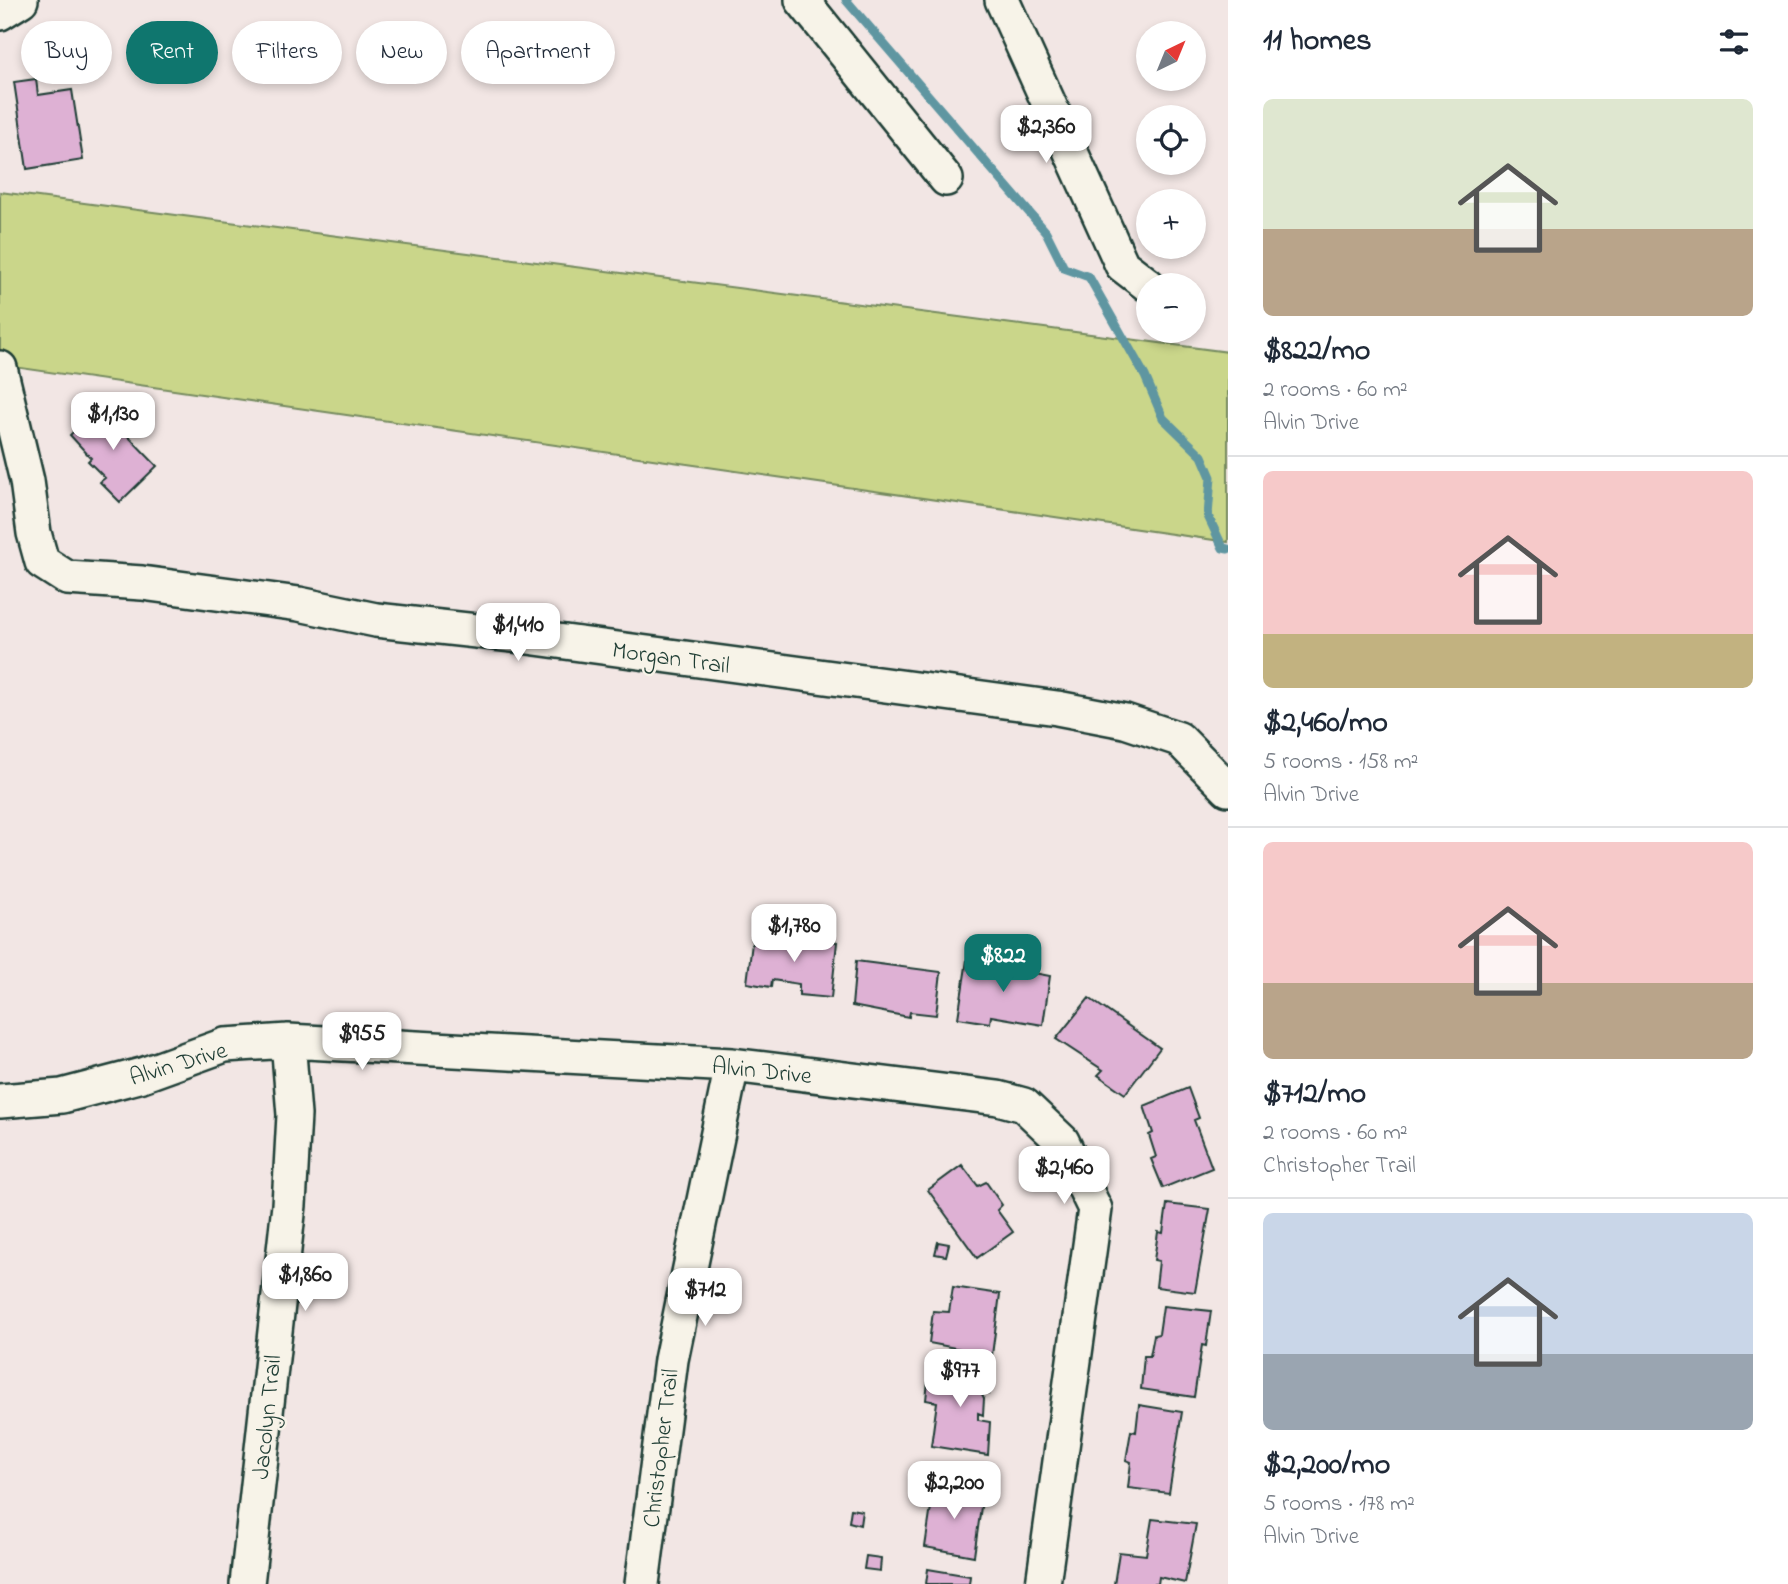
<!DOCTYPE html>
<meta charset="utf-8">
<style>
:root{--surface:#fff;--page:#f2f2f3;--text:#1f2937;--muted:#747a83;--line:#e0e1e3;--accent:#0f766e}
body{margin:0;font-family:"Indie Flower",sans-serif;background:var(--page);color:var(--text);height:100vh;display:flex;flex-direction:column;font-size:26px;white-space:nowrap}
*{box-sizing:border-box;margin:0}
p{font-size:23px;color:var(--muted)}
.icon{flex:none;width:38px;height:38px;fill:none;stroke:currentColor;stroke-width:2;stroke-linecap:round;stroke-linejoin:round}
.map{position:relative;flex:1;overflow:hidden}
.details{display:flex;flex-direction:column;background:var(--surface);width:560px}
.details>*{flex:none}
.banner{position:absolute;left:21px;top:21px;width:665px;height:63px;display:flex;gap:14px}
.needle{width:46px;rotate:43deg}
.fabs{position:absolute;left:1136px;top:21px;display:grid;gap:14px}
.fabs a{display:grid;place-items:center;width:70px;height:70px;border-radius:50%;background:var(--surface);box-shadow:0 4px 10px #0003;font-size:35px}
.price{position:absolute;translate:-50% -60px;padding:0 16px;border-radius:14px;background:#fff;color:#222;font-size:23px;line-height:46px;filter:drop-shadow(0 2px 4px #0008)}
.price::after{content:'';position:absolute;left:50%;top:42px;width:21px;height:16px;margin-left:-10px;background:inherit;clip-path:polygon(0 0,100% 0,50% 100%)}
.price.active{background:var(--accent);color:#fff}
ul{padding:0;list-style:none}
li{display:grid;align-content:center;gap:14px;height:371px;padding:0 35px}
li+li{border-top:2px solid var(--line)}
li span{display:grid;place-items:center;height:217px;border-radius:10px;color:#555}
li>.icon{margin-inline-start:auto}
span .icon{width:126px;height:126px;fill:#fffc;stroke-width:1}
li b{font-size:30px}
h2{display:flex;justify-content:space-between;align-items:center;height:84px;padding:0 35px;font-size:30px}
.chip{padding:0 24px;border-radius:32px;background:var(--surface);box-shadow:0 4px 10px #0003;font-size:24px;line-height:63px}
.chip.active{background:var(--accent);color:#fff}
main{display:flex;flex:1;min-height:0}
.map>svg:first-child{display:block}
</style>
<main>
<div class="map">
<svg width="1228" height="1584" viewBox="0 0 1228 1584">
<rect width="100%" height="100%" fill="#f2e6e4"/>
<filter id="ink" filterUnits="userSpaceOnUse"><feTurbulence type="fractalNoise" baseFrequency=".0143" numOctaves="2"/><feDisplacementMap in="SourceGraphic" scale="14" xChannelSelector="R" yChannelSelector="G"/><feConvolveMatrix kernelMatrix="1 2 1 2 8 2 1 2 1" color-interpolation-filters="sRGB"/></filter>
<g filter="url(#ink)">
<path fill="#cad68a" stroke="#748a5f" stroke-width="2" d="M0,192L1228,352V542L0,365Z"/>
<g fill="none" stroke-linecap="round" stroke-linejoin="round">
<path stroke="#5f96a1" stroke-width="9" d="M846,0L1046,232L1064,268L1089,277L1145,376L1163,418L1202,456L1211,477L1208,516L1223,548L1228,549"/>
</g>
<path fill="#deb1d4" stroke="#1f3d34" stroke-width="2" d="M36,79L38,95L72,90L83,160L27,169L14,82Z
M104,402L126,425L123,431L157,466L120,502L100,482L105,478L88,461L91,458L70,435Z
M753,935L837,942L831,998L799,995V984L772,980L771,987L747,983Z
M967,960L1050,976L1043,1025L991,1016L990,1023L958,1018Z
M856,961L941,972L936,1015L910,1012L909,1017L852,1006Z
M1089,998L1160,1048L1125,1094L1098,1075L1103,1070L1056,1039Z
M1188,1088L1199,1118L1194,1120L1212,1168L1163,1188L1151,1159L1156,1157L1149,1135L1153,1133L1144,1106Z
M962,1165L978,1186L986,1182L1002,1205L997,1210L1013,1232L977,1258L928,1190Z
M1167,1204L1210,1209L1195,1292L1156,1287L1159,1261L1154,1260L1158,1232L1163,1233Z
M938,1242L949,1244L946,1256L935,1254Z
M953,1287L1000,1294L992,1355L929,1343L933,1311L949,1312Z
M1163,1306L1211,1311L1206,1346L1202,1345L1194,1397L1141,1389L1144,1356H1150L1154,1335L1159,1334Z
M943,1363L990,1370L989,1394L981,1393L984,1399L983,1415L978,1413V1420L990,1422L988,1455L931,1446L937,1402L926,1400L928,1381L939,1383Z
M1139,1405L1182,1412L1169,1493L1128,1488L1131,1462L1126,1460L1131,1431L1136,1432Z
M934,1487L983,1493L974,1556L925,1547Z
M851,1509L862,1511L860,1525L849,1522Z
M1152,1519L1196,1524L1185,1583L1159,1577L1158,1584H1114L1119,1552L1146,1555Z
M866,1556L881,1558L880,1571L864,1569Z
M928,1569L970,1576L969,1584H926Z"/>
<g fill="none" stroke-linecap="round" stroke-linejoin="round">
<defs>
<path id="minor" d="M802,0L946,179
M1002,0L1122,265L1148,285
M0,13L21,0
M0,368L27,481L34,533L42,562L67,578L142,583L299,604L376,620L513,635L1057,708L1125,721L1179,739L1228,789
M0,1101L62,1096L142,1075L225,1045L288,1041L732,1065L998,1098L1024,1105L1062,1141L1095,1209L1043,1584
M247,1584L289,1205L294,1115L288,1041
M642,1584L671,1360L732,1065"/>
</defs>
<use href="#minor" stroke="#1f3d34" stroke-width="38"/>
<use href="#minor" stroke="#f7f3e8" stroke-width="33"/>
</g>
</g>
<g text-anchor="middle" stroke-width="5" stroke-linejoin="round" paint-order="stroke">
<g font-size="24" fill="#1f3d34" stroke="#f7f3e8">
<text transform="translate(671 657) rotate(8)" y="8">Morgan Trail</text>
<text transform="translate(178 1063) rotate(-17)" y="8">Alvin Drive</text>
<text transform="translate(762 1070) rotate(6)" y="8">Alvin Drive</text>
<text transform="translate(266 1417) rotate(-84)" y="8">Jacolyn Trail</text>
<text transform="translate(660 1448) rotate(-83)" y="8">Christopher Trail</text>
</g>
</g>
</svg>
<div class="fabs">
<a><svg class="needle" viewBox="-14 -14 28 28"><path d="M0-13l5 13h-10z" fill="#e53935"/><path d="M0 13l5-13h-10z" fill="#747a83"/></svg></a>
<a><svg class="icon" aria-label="locate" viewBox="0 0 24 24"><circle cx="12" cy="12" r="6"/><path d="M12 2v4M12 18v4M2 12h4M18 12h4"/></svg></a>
<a>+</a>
<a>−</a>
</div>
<b class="price" style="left:1046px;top:165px">$2,360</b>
<b class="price" style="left:113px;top:452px">$1,130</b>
<b class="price" style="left:518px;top:663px">$1,410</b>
<b class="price" style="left:794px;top:964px">$1,780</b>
<b class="price active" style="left:1003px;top:994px">$822</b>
<b class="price" style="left:362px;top:1072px">$955</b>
<b class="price" style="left:1064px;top:1206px">$2,460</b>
<b class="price" style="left:305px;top:1313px">$1,860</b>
<b class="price" style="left:705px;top:1328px">$712</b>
<b class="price" style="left:960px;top:1409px">$977</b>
<b class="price" style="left:954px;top:1521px">$2,200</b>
<div class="banner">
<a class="chip">Buy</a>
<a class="chip active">Rent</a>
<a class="chip">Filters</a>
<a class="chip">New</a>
<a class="chip">Apartment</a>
</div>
</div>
<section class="details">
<h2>11 homes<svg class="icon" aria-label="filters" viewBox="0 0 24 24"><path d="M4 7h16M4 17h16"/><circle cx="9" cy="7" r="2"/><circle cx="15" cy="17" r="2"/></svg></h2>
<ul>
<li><span style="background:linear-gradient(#dfe7d0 60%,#b9a48a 0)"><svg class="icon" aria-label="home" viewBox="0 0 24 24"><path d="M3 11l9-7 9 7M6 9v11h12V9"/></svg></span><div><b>$822/mo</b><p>2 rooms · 60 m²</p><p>Alvin Drive</p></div></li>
<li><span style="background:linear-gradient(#f6c9c9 75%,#c2b280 0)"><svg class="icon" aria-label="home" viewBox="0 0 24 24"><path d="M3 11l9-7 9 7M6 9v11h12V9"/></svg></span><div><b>$2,460/mo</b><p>5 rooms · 158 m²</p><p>Alvin Drive</p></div></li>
<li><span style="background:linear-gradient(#f6c9c9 65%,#b9a48a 0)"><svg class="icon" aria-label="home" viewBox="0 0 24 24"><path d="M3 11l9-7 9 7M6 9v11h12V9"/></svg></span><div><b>$712/mo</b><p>2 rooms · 60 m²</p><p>Christopher Trail</p></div></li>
<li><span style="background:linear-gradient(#c9d6e8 65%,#9aa5b1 0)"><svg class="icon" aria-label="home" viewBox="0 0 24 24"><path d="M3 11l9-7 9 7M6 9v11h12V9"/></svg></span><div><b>$2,200/mo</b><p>5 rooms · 178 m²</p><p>Alvin Drive</p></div></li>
</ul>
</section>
</main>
